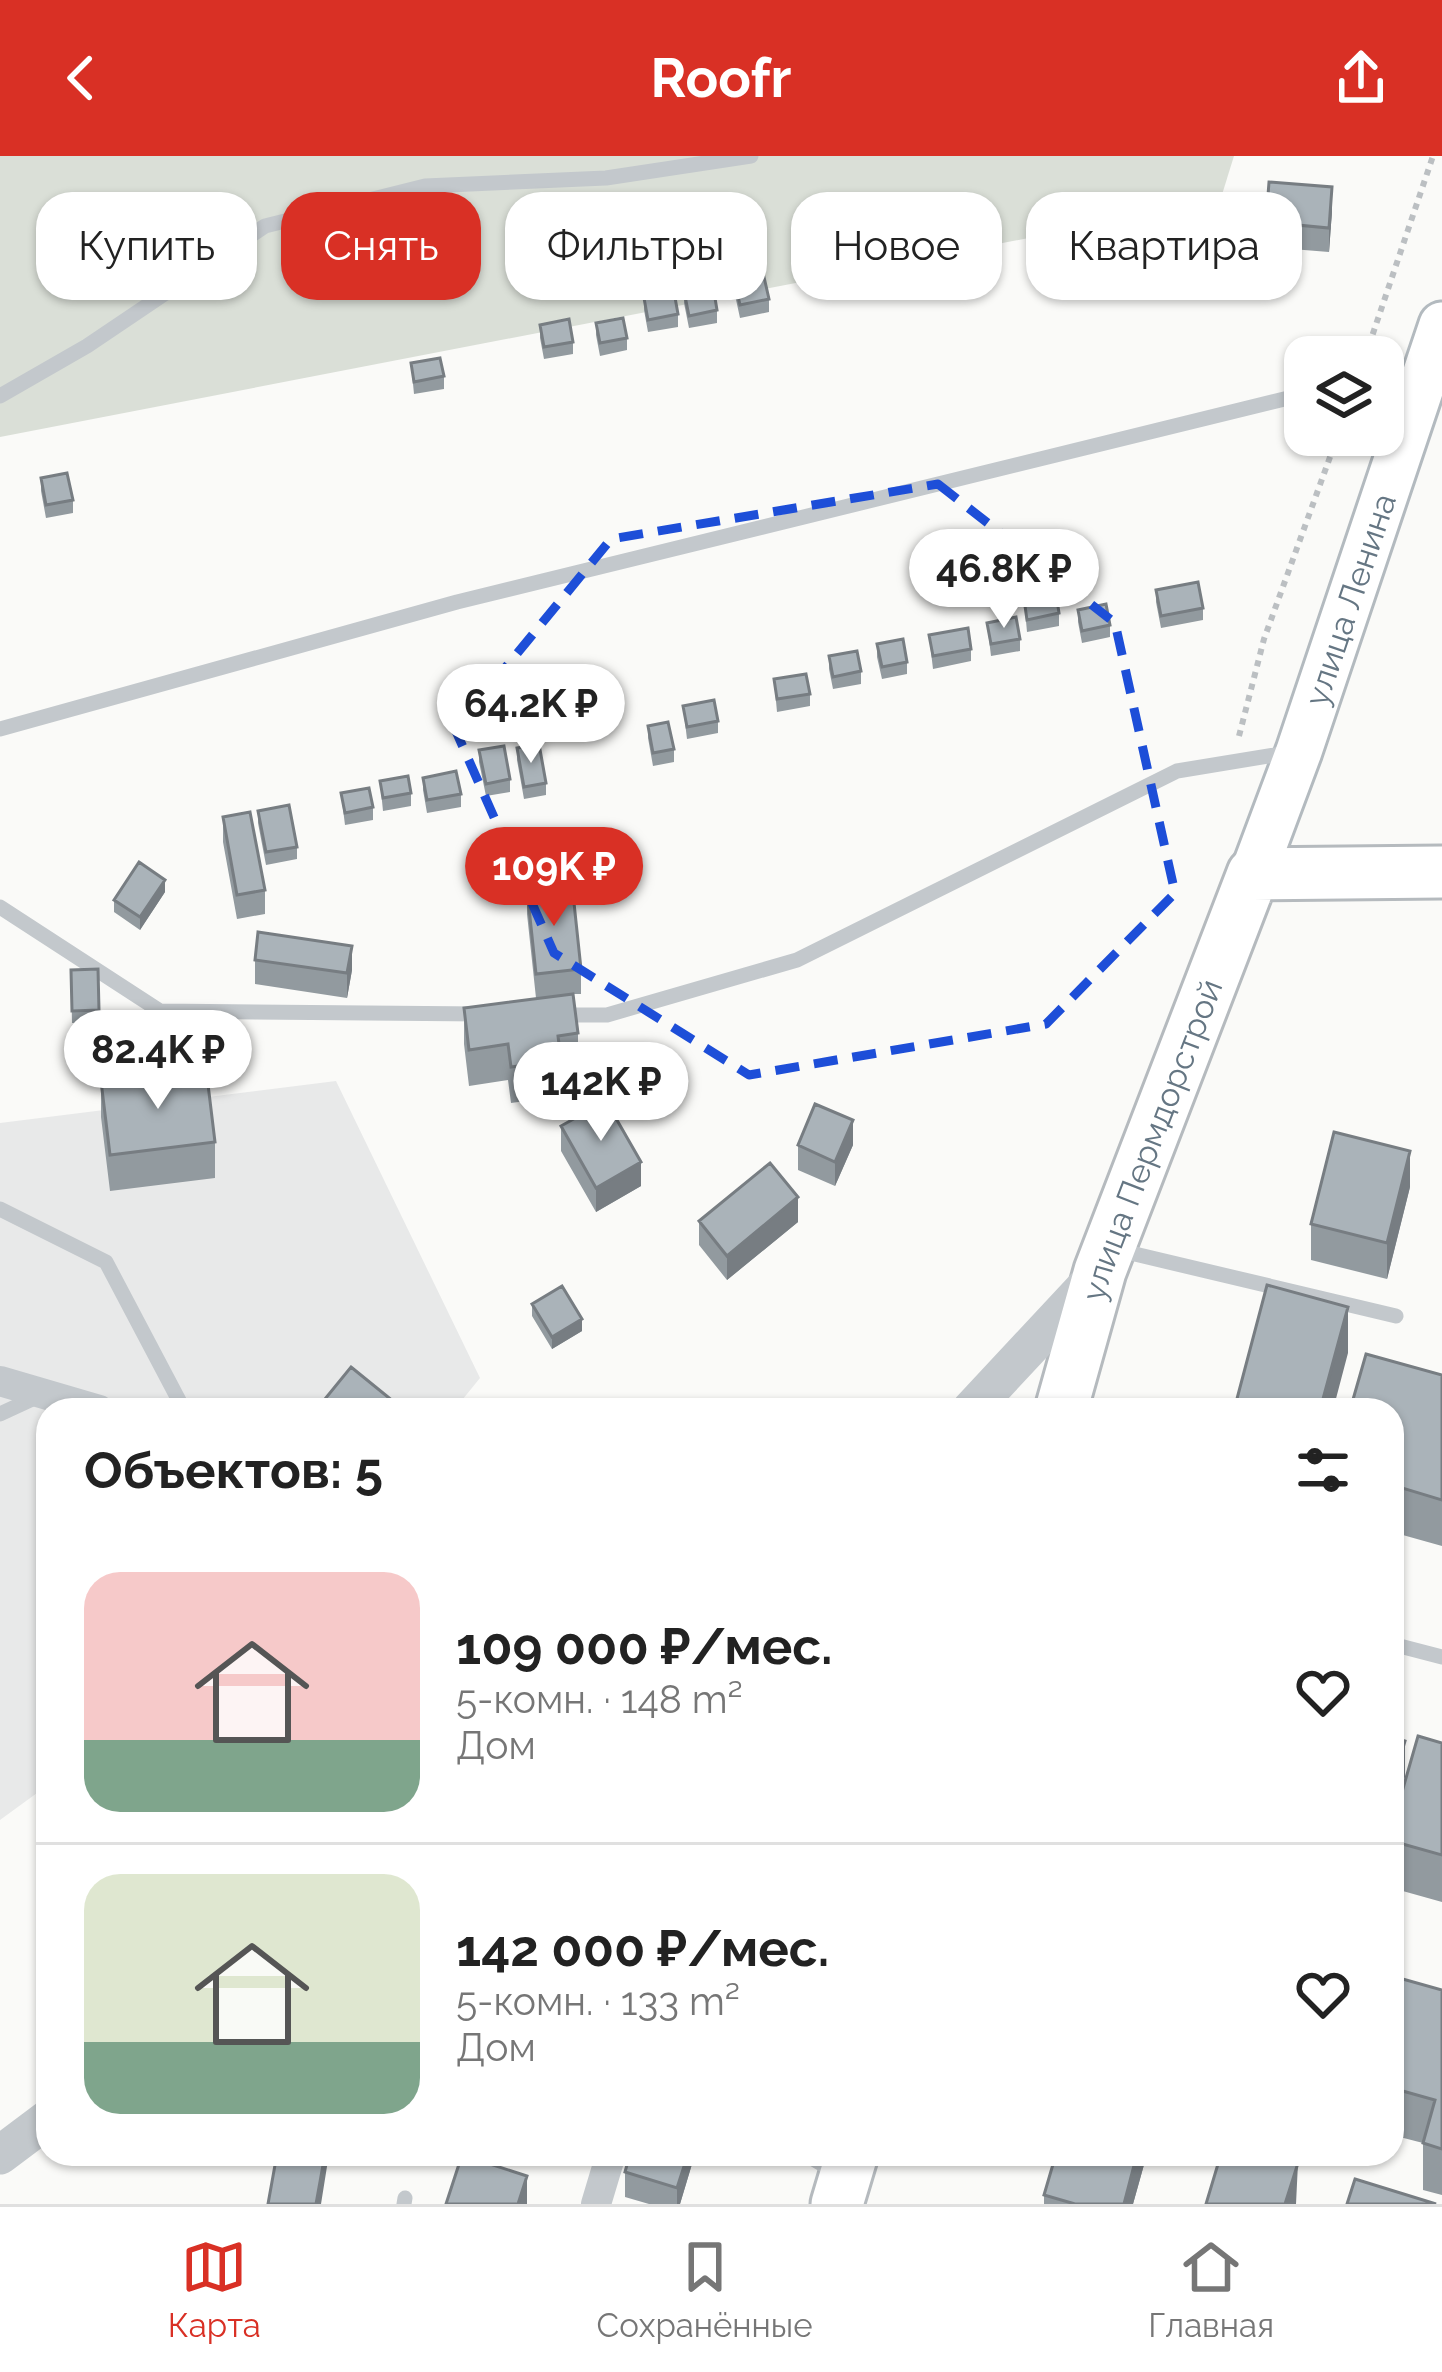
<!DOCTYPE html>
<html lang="ru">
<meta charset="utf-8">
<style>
:root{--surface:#fff;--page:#f2f2f2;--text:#222;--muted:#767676;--line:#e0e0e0;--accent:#d93025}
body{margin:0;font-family:Raleway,sans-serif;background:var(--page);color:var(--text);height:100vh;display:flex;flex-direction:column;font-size:45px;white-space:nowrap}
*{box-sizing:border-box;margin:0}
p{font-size:39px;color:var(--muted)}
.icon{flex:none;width:66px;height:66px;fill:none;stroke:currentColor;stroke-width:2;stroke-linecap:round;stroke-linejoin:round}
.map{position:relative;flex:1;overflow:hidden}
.panel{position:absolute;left:36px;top:1242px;width:1368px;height:768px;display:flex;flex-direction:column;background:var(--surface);border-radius:36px;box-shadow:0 3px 9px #0004}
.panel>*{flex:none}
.guide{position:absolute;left:36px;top:36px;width:1371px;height:108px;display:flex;gap:24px}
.tools{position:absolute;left:1284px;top:180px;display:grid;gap:24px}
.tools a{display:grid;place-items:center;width:120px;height:120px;border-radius:24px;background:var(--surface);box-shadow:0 3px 9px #0004;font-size:60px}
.price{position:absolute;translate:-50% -102px;padding:0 27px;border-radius:42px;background:#fff;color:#222;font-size:39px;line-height:78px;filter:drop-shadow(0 3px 6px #0008)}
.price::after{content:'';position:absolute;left:50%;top:72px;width:36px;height:27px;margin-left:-18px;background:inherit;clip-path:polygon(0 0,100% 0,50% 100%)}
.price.current{background:var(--accent);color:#fff}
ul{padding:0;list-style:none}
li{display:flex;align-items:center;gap:36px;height:300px;padding:0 48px}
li+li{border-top:3px solid var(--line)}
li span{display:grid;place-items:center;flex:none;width:336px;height:240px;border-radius:36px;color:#555}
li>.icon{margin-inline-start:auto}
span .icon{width:144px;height:144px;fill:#fffc;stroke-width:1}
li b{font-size:51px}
h2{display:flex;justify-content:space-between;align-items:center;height:144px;padding:0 48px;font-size:51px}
.tag{padding:0 42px;border-radius:36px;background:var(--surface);box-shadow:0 3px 9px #0004;font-size:42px;line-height:108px}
.tag.current{background:var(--accent);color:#fff}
header{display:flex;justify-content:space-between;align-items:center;height:156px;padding:0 48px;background:var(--accent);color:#fff;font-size:54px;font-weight:700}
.tab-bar{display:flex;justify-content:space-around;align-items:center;height:168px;border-top:3px solid var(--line);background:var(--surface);font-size:33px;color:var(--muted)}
.tab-bar a{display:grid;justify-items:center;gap:6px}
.tab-bar .current{color:var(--accent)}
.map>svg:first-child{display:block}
</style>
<header><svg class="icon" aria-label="back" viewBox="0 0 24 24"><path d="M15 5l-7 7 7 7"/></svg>Roofr<svg class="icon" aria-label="share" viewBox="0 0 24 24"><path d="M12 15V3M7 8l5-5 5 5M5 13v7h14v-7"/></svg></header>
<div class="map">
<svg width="1442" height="2048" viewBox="0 0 1442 2048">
<rect width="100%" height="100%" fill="#fafaf8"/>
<path fill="#e8e9e9" d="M336,925L480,1222L454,1254H48V1629L0,1664V967Z"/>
<path fill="#dadfd7" d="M0,0H1234L1220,45L0,281Z"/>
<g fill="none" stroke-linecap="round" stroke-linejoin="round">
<defs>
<g id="secondary">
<path id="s1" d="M1253,718L1299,595L1442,169"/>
</g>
<g id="primary">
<path id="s2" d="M1061,1254L1100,1115L1253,718L1442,716"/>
<path d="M837,2048L852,1998"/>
</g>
</defs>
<use href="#secondary" stroke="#b3babf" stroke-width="51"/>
<use href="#primary" stroke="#b5babe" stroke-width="57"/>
<path stroke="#bbbfc2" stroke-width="6" stroke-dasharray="6 6" stroke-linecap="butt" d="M1365,201L1433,0
M1239,580L1264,483L1338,279"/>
<path stroke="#c3c8cc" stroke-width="15" d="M0,240L87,190L265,70L425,30L606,22L751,0
M1383,251L1410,259
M0,573L457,446L1305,238
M0,751L160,855L482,858
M560,859H607L797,804L1177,615L1293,596
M0,1053L106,1106L184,1254
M1118,1094L1396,1160
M0,1258L41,1239
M1392,1488L1442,1501
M805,1998L837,2017
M404,2048L405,2042"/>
<path stroke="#c3c8cc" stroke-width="30" d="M0,1225L99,1254
M596,2048L611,1998"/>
<path stroke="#c3c8cc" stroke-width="39" d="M971,1254L1097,1119
M0,1999L48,1963"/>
<use href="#secondary" stroke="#fff" stroke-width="45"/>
<use href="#primary" stroke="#fff" stroke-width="51"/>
</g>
<path fill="#929a9f" d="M1332,55L1329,96L1266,91V66Z
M735,126L769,143V156L740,162L735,139Z
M684,135L717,154V167L689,172L684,147Z
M644,142L678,158V171L648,176L644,154Z
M596,167L627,182V194L600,200L596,179Z
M540,169L573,186V198L544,203L540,182Z
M411,207L444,220V233L414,238Z
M41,322L73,344V357L46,362L41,335Z
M1156,434L1203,452V464L1161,472L1156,446Z
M1024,443L1059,457V470L1027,476Z
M1078,454L1110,469V481L1082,487L1078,466Z
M987,467L1020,483V495L991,500Z
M929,479L971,493V505L933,513Z
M877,488L907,506V518L882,523L877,501Z
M829,500L861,515V528L833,533L829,513Z
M774,523L810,538V550L777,556Z
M683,550L718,565V577L687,583Z
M648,570L674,593V606L653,610L648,582Z
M517,592L546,627V639L524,643L517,604Z
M479,594L510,623V636L486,640L479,606Z
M423,622L461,638V651L427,657L423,634Z
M380,625L411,637V650L383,655Z
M341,637L373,651V664L345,669Z
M258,655L297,691V703L266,709L258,667Z
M223,661L265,734V758L237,763L223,686Z
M527,733L581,813V838H573L578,877V913L561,916V940L511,947L508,924L469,930L464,888V852L536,842L527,758Z
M165,736L140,774L114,756V744Z
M255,804L352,814L347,842L255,828Z
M98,813L99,866L72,867L71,814Z
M101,925L215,986V1022L110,1035L101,961Z
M561,970L641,1030L596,1056L561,995Z
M798,989H853L835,1030L798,1014Z
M1410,1031L1387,1123L1311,1104V1068Z
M699,1065L798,1066L727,1124L699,1089Z
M532,1148L582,1175L552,1193L532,1160Z
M1442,1219V1390L1392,1376V1254Z
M1442,1587V1746L1392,1732V1671Z
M1392,1820L1442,1834V2039L1423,2034V1987L1392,1979Z
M630,1998H695L680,2048H649L625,2041V2016Z
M1147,1998L1133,2048H1044V2039Z"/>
<path fill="#777d82" d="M1332,31V55L1329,96V72Z
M165,724V736L140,774V761Z
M352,790V814L347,842V817Z
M853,964V989L835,1030V1006Z
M1410,995V1031L1387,1123V1087Z
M641,1006V1030L596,1056V1032Z
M798,1041V1066L727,1124V1100Z
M1348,1151V1197L1333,1254H1320Z
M582,1163V1175L552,1193V1181Z
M1405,1585V1621L1392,1666V1630Z
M325,1998H329L321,2048H316Z
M688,1998H695L680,2048H677V2032Z
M1137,1998H1147L1133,2048H1124Z
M1298,2007L1296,2048H1285Z
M527,2020V2048H518Z"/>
<path fill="#aab3b9" stroke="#777d82" stroke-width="3" d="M1269,26L1332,31L1329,72L1266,66Z
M764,121L769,143L740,149L735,126Z
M713,130L717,154L689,160L684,135Z
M674,136L678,158L648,164L644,142Z
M623,162L627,182L600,187L596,167Z
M569,163L573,186L544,191L540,169Z
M440,202L444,220L414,226L411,207Z
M67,317L73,344L46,349L41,322Z
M1198,426L1203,452L1161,460L1156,434Z
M1056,437L1059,457L1027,464L1024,443Z
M1106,448L1110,469L1082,475L1078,454Z
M1016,461L1020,483L991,488L987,467Z
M968,472L971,493L933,500L929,479Z
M903,483L907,506L882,511L877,488Z
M857,495L861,515L833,521L829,500Z
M806,518L810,538L777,543L774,523Z
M714,544L718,565L687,571L683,550Z
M668,566L674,593L653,597L648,570Z
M539,588L546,627L524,631L517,592Z
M504,590L510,623L486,628L479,594Z
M456,615L461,638L427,644L423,622Z
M408,620L411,637L383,642L380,625Z
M369,632L373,651L345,657L341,637Z
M289,649L297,691L266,696L258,655Z
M250,656L265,734L237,739L223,661Z
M139,706L165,724L140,761L114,744Z
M572,728L581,813L536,818L527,733Z
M258,776L352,790L347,817L255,804Z
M98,813L99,854L72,855L71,814Z
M573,838L578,877L558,880L561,904L511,911L508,888L469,894L464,852Z
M206,912L215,986L110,999L101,925Z
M606,945L641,1006L596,1032L561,970Z
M815,948L853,964L835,1006L798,989Z
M1334,976L1410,995L1387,1087L1311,1068Z
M770,1007L798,1041L727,1100L699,1065Z
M1267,1129L1348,1151L1320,1254H1234Z
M562,1130L582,1163L552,1181L532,1148Z
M1366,1198L1442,1219V1344L1392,1329V1254H1350Z
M351,1211L404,1254H316Z
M1418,1580L1442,1587V1699L1392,1685V1671Z
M1392,1581L1405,1585L1392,1630Z
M1392,1820L1442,1834V1993L1423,1987L1435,1944L1392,1932Z
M277,1998H325L316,2048H268Z
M630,1998H688L677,2032L625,2016Z
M1056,1998H1137L1124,2048H1075L1044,2039Z
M1221,1998H1269L1298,2007L1285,2048H1206Z
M462,1999L527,2020L518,2048H446Z
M1355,2023L1436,2048H1347Z"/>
<path fill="none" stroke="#1d4ed8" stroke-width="9" stroke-dasharray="24 15" stroke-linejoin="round" d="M938,328L1115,467L1175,737L1046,868L749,919L554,797L455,573L611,383Z"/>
<g text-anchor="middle" stroke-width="12" stroke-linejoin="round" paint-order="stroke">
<g font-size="33" fill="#657683" stroke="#fff">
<text dy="12" stroke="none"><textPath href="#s1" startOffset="291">улица Ленина</textPath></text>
<text dy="12" stroke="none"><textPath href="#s2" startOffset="285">улица Пермдорстрой</textPath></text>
</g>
</g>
</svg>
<div class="tools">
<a><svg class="icon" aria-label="layers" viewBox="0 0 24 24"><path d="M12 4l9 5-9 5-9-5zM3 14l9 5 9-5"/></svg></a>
</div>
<b class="price" style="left:1004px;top:475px">46.8K ₽</b>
<b class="price" style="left:531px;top:610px">64.2K ₽</b>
<b class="price current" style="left:554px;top:773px">109K ₽</b>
<b class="price" style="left:158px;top:956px">82.4K ₽</b>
<b class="price" style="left:601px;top:988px">142K ₽</b>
<div class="guide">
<a class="tag">Купить</a>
<a class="tag current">Снять</a>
<a class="tag">Фильтры</a>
<a class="tag">Новое</a>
<a class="tag">Квартира</a>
</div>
<section class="panel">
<h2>Объектов: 5<svg class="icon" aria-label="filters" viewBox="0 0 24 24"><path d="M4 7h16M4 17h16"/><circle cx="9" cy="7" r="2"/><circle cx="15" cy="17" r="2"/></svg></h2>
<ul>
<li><span style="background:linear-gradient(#f6c9c9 70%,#7fa58c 0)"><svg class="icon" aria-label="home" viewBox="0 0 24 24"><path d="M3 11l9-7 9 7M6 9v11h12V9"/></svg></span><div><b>109 000 ₽/мес.</b><p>5-комн. · 148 m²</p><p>Дом</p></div><svg class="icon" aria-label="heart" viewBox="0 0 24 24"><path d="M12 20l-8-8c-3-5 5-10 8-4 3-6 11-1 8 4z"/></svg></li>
<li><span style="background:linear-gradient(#dfe7d0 70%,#7fa58c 0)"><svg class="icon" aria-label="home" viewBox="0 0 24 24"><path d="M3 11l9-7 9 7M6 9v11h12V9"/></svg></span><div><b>142 000 ₽/мес.</b><p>5-комн. · 133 m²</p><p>Дом</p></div><svg class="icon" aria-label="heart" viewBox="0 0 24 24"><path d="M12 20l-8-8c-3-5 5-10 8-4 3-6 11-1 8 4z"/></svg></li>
</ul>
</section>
</div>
<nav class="tab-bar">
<a class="current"><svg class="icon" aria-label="map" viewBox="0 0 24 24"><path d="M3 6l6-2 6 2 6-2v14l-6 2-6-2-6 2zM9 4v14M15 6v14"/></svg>Карта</a>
<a><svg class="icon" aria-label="saved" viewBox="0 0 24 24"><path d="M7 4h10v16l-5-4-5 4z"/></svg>Сохранённые</a>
<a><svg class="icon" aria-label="home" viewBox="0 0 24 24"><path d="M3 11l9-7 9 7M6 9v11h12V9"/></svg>Главная</a>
</nav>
